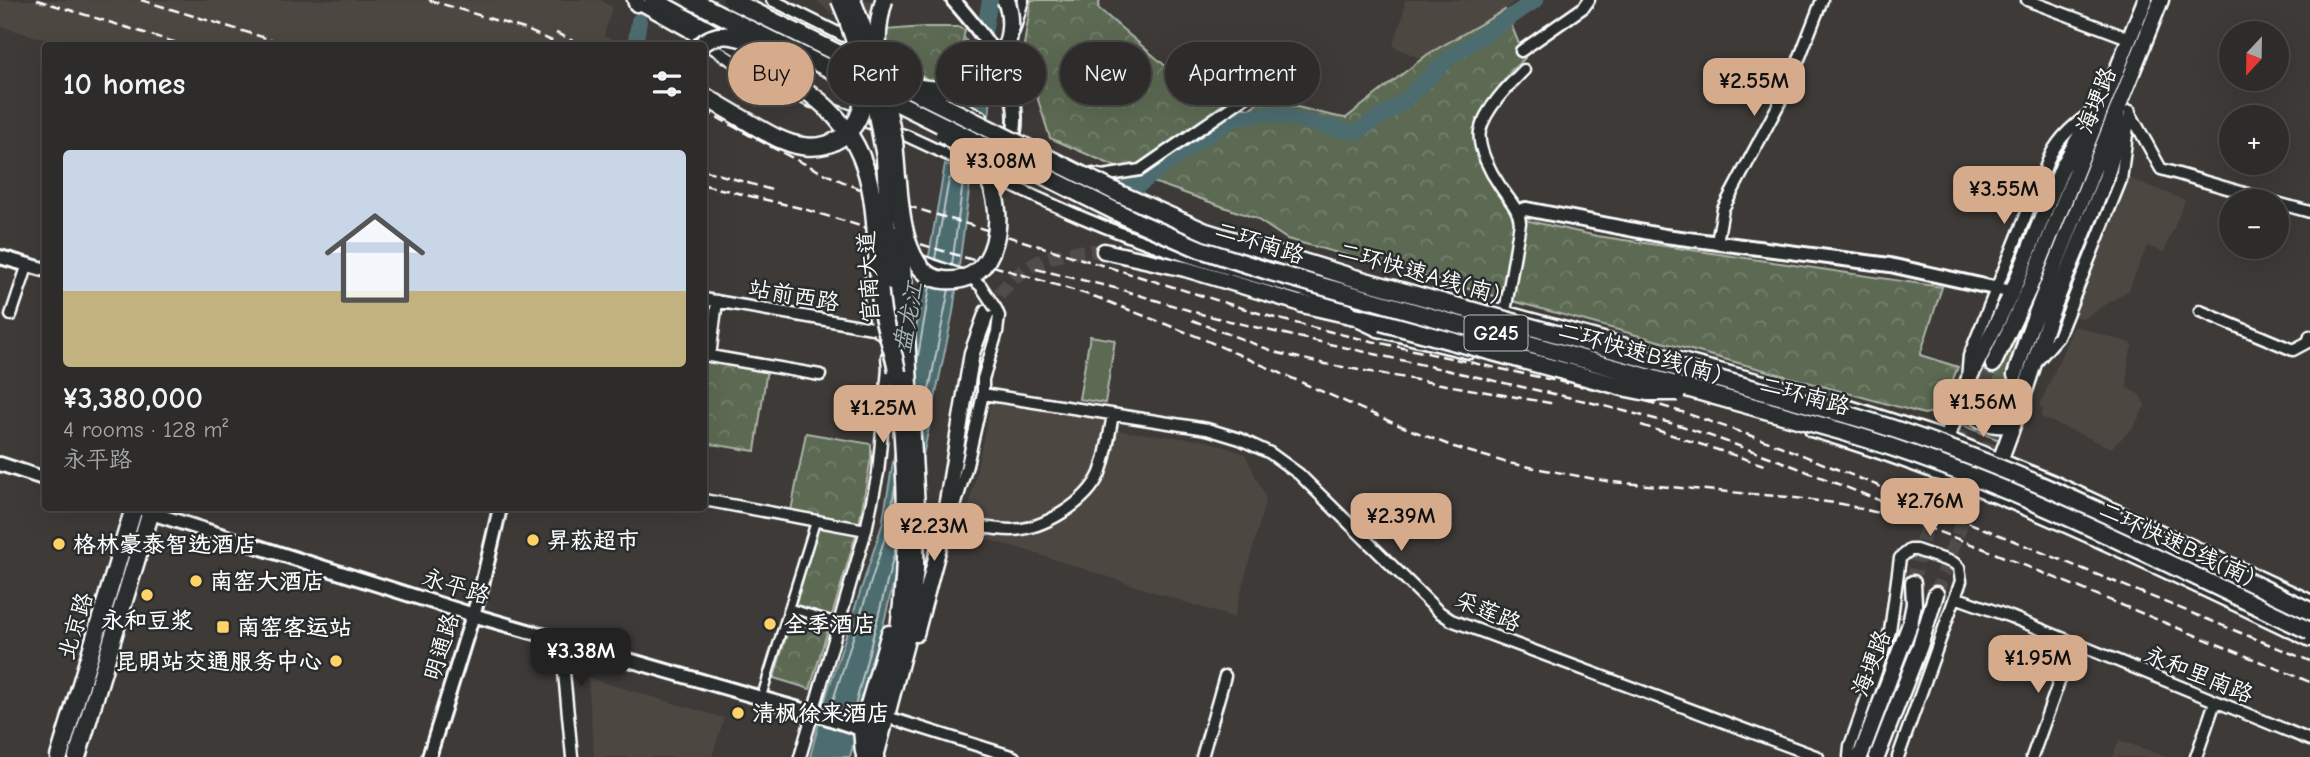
<!DOCTYPE html>
<meta charset="utf-8">
<style>
:root{--surface:#2e2c2a;--page:#363432;--text:#f1f3f6;--muted:#a7a7a8;--line:#494847;--accent:#d6ab8b}
body{margin:0;font-family:"Comic Neue","LXGW WenKai TC",sans-serif;background:var(--page);color:var(--text);height:100vh;display:flex;flex-direction:column;font-size:26px;white-space:nowrap}
*{box-sizing:border-box;margin:0}
p{font-size:23px;color:var(--muted)}
.icon{flex:none;width:38px;height:38px;fill:none;stroke:currentColor;stroke-width:2;stroke-linecap:round;stroke-linejoin:round}
.map{position:relative;flex:1;overflow:hidden}
.details{position:absolute;left:42px;top:42px;width:665px;height:469px;display:flex;flex-direction:column;background:var(--surface);border-radius:7px;box-shadow:0 7px 28px #0002,0 0 0 2px var(--line)}
.details>*{flex:none}
.top-card{position:absolute;left:728px;top:42px;width:665px;height:63px;display:flex;gap:14px}
.needle{width:46px;rotate:202deg}
.controls{position:absolute;left:2219px;top:21px;display:grid;gap:14px}
.controls a{display:grid;place-items:center;width:70px;height:70px;border-radius:50%;background:var(--surface);box-shadow:0 7px 28px #0002,0 0 0 2px var(--line);font-size:35px}
.price{position:absolute;translate:-50% -60px;padding:0 16px;border-radius:14px;background:var(--accent);color:#111;font-size:23px;line-height:46px;filter:drop-shadow(0 2px 4px #0008)}
.price::after{content:'';position:absolute;left:50%;top:42px;width:21px;height:16px;margin-left:-10px;background:inherit;clip-path:polygon(0 0,100% 0,50% 100%)}
.price.selected{background:#222;color:#fff}
ul{padding:0;list-style:none}
li{display:grid;align-content:center;gap:14px;height:371px;padding:0 21px}
li span{display:grid;place-items:center;height:217px;border-radius:7px;color:#555}
li>.icon{margin-inline-start:auto}
span .icon{width:126px;height:126px;fill:#fffc;stroke-width:1}
li b{font-size:30px}
h2{display:flex;justify-content:space-between;align-items:center;height:84px;padding:0 21px;font-size:30px}
.chip{padding:0 24px;border-radius:32px;background:var(--surface);box-shadow:0 7px 28px #0002,0 0 0 2px var(--line);font-size:24px;line-height:63px}
.chip.selected{background:var(--accent);color:#111}
.map>svg:first-child{display:block}
</style>
<div class="map">
<svg width="2310" height="757" viewBox="0 0 2310 757">
<defs>
<pattern id="forest-crowns" width="20" height="18" patternUnits="userSpaceOnUse" patternTransform="scale(1.75)"><rect width="20" height="18" fill="#5b6a52"/><path d="M2 6a3 3 0 1 1 6 0M12 15a3 3 0 1 1 6 0" fill="none" stroke="#74806c"/></pattern>
</defs>
<rect width="100%" height="100%" fill="#3d3a38"/>
<filter id="ink" filterUnits="userSpaceOnUse"><feTurbulence type="fractalNoise" baseFrequency=".0143" numOctaves="2"/><feDisplacementMap in="SourceGraphic" scale="14" xChannelSelector="R" yChannelSelector="G"/><feConvolveMatrix kernelMatrix="1 2 1 2 8 2 1 2 1" color-interpolation-filters="sRGB"/></filter>
<g filter="url(#ink)">
<path fill="#4e4743" d="M0,0H600L612,7L604,36L619,42L618,46L63,45L0,26Z
M816,0H875L871,24L833,15Z
M1405,0H1516L1505,10L1421,59L1393,46L1403,16Z
M2129,178L2185,200L2164,252L2147,246L2129,290L2083,319L2074,316Z
M2074,326L2133,344L2128,360L2127,388L2140,395L2145,406L2133,428L2111,448L2041,417L2044,409L2039,407Z
M991,401L1105,420V426L1122,431L1207,441L1245,454L1266,499L1234,618L1016,547L972,536L974,518L967,517Z
M588,678L724,718L712,757H594Z
M2119,740L2167,757H2113Z"/>
<path fill="#5b6a52" stroke="#adb4a8" stroke-width="2" d="M2019,331L2009,373L2025,380L2006,422L1971,411C1964,396 1978,378 1984,364L2000,370Z
M1090,336L1115,340L1105,403L1079,399Z
M1963,414L2008,430L2004,442L1959,424Z"/>
<path fill="url(#forest-crowns)" stroke="#adb4a8" stroke-width="2" d="M1031,0H1100L1098,8L1204,99L1249,109C1252,107 1255,104 1258,103C1277,98 1324,116 1346,118L1428,54L1505,10L1525,58L1513,69L1488,101L1475,124L1477,153L1512,213L1529,221L1597,236L1942,287L1920,355L1958,367L1940,411L1924,414L1287,239L1255,218L1139,177L1050,138L1030,74L1024,45Z
M924,27H958L965,30L953,96L885,52L871,31Z
M704,360L767,369L755,451L704,443Z
M806,433L871,444V458L859,525L810,689L774,678L821,518L791,511Z"/>
<path fill="#4d6c6f" stroke="#94a7a9" stroke-width="2" d="M964,37C979,62 995,85 989,115L953,96Z
M945,164L971,176L953,312L910,518L850,757H810L825,700L882,525Z"/>
<g fill="none" stroke-linecap="round" stroke-linejoin="round">
<path stroke="#b8c4c5" stroke-width="2" d="M935,259L949,179L953,176L963,182L952,265
M917,362L930,286
M921,430L949,289
M830,710L888,528L895,487
M852,718L896,547"/>
<path stroke="#4d6c6f" stroke-width="16" d="M635,46L639,21
M975,83L990,0
M1121,185L1140,184L1199,140L1231,120L1268,113L1355,133L1402,103L1450,57L1536,0"/>
<path stroke="#504e4c" stroke-width="14" stroke-dasharray="14 7" stroke-linecap="butt" d="M987,312C1016,265 1049,250 1104,251
M1913,583C1927,506 1959,434 1993,365
M1936,594L2015,375"/>
<defs>
<path id="pedestrian" d="M789,608L840,623
M761,698L816,520"/>
<path id="minor" d="M772,0L856,42
M2027,0L2128,38
M634,1L688,31L749,72L812,102
M1014,31L1023,0
M1521,51L1584,7L1589,0
M877,56L915,81L982,117
M833,110L907,136L978,169
M2129,111L2161,169L2272,201
M1093,174L1103,176L1140,170L1250,94L1283,67
M991,176C1050,204 1111,232 1174,252C1224,269 1276,282 1328,298L1346,307L1361,323L1378,331L1469,353
M2277,203L2310,212
M1717,242L1723,209L1789,85L1822,0
M915,259L964,276
M876,265C863,283 873,312 879,332
M704,299L878,329
M1492,308L1812,394L1947,437L2054,481L2310,600
M2200,311L2293,350L2308,342L2310,336
M1505,312L1520,223C1519,208 1508,199 1500,186C1491,173 1477,148 1480,131C1485,109 1509,85 1524,70
M11,315L28,264
M704,355L820,375
M710,356L717,301
M2038,360L2058,337L2121,180L2130,111
M1967,379L1969,356L2050,156C2060,136 2076,123 2094,110
M983,394L1207,429L1240,439L1270,453L1299,474L1438,611L1451,620L1818,757
M1811,431C1985,483 2146,563 2310,641
M704,500L866,530
M952,522C971,524 992,530 1012,530C1043,529 1087,503 1100,473C1107,455 1109,434 1113,415
M945,542L967,465L983,394V379L997,332L999,316L996,309
M1955,597L2011,617L2310,740
M561,641L572,757
M887,717L1014,757
M800,757L866,530L878,473L888,369L887,356
M1202,757L1225,676
M1849,757L1850,746L1890,631L1900,558L1910,550H1916L1954,563L1959,568L1961,581L1898,757
M2032,757L2073,643
M2196,757L2215,702"/>
<path id="tertiary" d="M953,0C984,35 1022,82 1014,132C1012,148 1001,163 995,178
M1519,211L1526,209L1665,236L1890,265L2012,292
M0,257L46,270
M0,464L46,479
M145,511L483,618L813,713L861,729
M429,757L481,589L500,508"/>
<path id="secondary" d="M1104,251L1185,269L1302,304
M1993,365L2029,289L2145,0
M2015,375L2029,331L2161,0
M1961,399L1967,412C1983,423 2004,433 2017,416
M1935,472L1967,383L2012,292L2062,168L2085,127L2103,103
M1988,493L2017,415L2049,318L2106,178L2117,139V110
M916,634L940,543L972,353L987,312
M863,752L861,729L889,633
M864,757C879,715 891,672 898,629C914,515 898,397 891,283
M876,757L908,636L916,569L917,507L904,282
M1860,757L1910,624L1914,604L1913,583
M1877,757L1920,646L1936,594"/>
<path id="primary" d="M59,757L134,508
M77,757L152,508"/>
<path id="trunk" d="M636,0L637,3
M653,0L735,45L809,93
M704,96L743,119
M1302,304L1381,322"/>
</defs>
<use href="#pedestrian" stroke="#fff" stroke-width="12"/>
<use href="#minor" stroke="#fff" stroke-width="15"/>
<use href="#tertiary" stroke="#fff" stroke-width="18"/>
<use href="#secondary" stroke="#fff" stroke-width="19"/>
<use href="#primary" stroke="#fff" stroke-width="21"/>
<use href="#trunk" stroke="#fff" stroke-width="21"/>
<use href="#pedestrian" stroke="#2a2d2e" stroke-width="7"/>
<use href="#minor" stroke="#2a2d2e" stroke-width="10"/>
<use href="#tertiary" stroke="#2a2d2e" stroke-width="12"/>
<use href="#secondary" stroke="#2a2d2e" stroke-width="14"/>
<use href="#primary" stroke="#2a2d2e" stroke-width="16"/>
<use href="#trunk" stroke="#2a2d2e" stroke-width="16"/>
<path stroke="#fff" stroke-width="2.5" stroke-dasharray="10 5" stroke-linecap="butt" d="M37,0L187,46
M141,0L292,46
M429,0L524,29L564,46
M556,33L584,46
M704,110C763,143 821,175 885,199L1275,318L1348,336L1636,398L1685,413L1775,444L2310,661
M704,170L775,191
M704,185L804,209L1096,297L1201,338L1391,422L1454,447L1508,463L1611,482L1788,497L1842,504L1907,520L1982,548L2310,682
M1036,269L1119,289L1201,314L1271,331L1585,401L1682,426L1770,457L1901,509
M1192,320L1278,353L1325,364L1556,404
M1641,425L1764,465"/>
<defs>
<path id="minor-bridge" d="M973,279L981,286L996,309"/>
<path id="secondary-bridge" d="M839,0L853,34
M853,0L876,59
M870,83L884,157L891,283
M884,89L895,141L899,190
M901,231L904,282"/>
<path id="trunk-bridge" d="M691,0L1135,221L1200,249L1271,272L1844,432C2006,480 2157,559 2310,631
M731,0L1120,194L1206,232L1351,277L1848,415C2009,461 2159,540 2310,611
M700,46C719,27 741,38 763,45
M882,80C876,54 876,26 884,0
M914,87C930,90 947,91 963,87C1000,77 1019,35 1006,0
M809,93C887,150 871,220 881,304C883,327 894,349 897,372
M743,119C761,129 781,143 802,146C815,148 828,146 839,139C879,114 862,60 849,24
M898,181C900,207 903,242 918,264C924,273 933,279 944,280C1000,286 1008,210 986,175C976,158 959,146 944,134
M1381,322L1627,388L1647,392H1678"/>
</defs>
<use href="#minor-bridge" stroke="#fff" stroke-width="15" stroke-linecap="butt"/>
<use href="#secondary-bridge" stroke="#fff" stroke-width="19" stroke-linecap="butt"/>
<use href="#trunk-bridge" stroke="#fff" stroke-width="21" stroke-linecap="butt"/>
<use href="#minor-bridge" stroke="#2a2d2e" stroke-width="10"/>
<use href="#secondary-bridge" stroke="#2a2d2e" stroke-width="14"/>
<use href="#trunk-bridge" stroke="#2a2d2e" stroke-width="16"/>
</g>
</g>
<g fill="#ffd166" stroke="#2a2d2e" stroke-width="2.5">
<circle cx="533" cy="540" r="7"/>
<circle cx="59" cy="544" r="7"/>
<circle cx="196" cy="581" r="7"/>
<circle cx="147" cy="595" r="7"/>
<circle cx="770" cy="624" r="7"/>
<rect x="216" y="620" width="14" height="14" rx="3.5"/>
<circle cx="336" cy="661" r="7"/>
<circle cx="738" cy="713" r="7"/>
</g>
<g text-anchor="middle" stroke-width="5" stroke-linejoin="round" paint-order="stroke">
<rect fill="#2a2d2e" stroke="#bfc0c0" stroke-width="2" x="1464.5" y="315.5" width="63" height="35" rx="5"/>
<g font-size="21" font-weight="bold" fill="#fff">
<text x="1496" y="340">G245</text>
</g>
<g font-size="23" fill="#fff" stroke="#2a2d2e">
<text transform="translate(2096 100) rotate(-68)" y="8">海埂路</text>
<text transform="translate(1260 242) rotate(18)" y="8">二环南路</text>
<text transform="translate(1419 272) rotate(16)" y="8">二环快速A线(南)</text>
<text transform="translate(868 277) rotate(-93)" y="8">官南大道</text>
<text transform="translate(794 295) rotate(10)" y="8">站前西路</text>
<text transform="translate(1640 352) rotate(16)" y="8">二环快速B线(南)</text>
<text transform="translate(1805 395) rotate(15)" y="8">二环南路</text>
<text transform="translate(2177 543) rotate(25)" y="8">二环快速B线(南)</text>
<text transform="translate(456 586) rotate(17)" y="8">永平路</text>
<text transform="translate(1488 611) rotate(23)" y="8">采莲路</text>
<text transform="translate(75 626) rotate(-73)" y="8">北京路</text>
<text transform="translate(441 647) rotate(-73)" y="8">明通路</text>
<text transform="translate(1871 663) rotate(-69)" y="8">海埂路</text>
<text transform="translate(2199 674) rotate(22)" y="8">永和里南路</text>
</g>
<g font-size="23" font-weight="bold" fill="#fff" stroke="#2a2d2e" text-anchor="start">
<text x="547" y="548">昇菘超市</text>
<text x="73" y="552">格林豪泰智选酒店</text>
<text x="210" y="589">南窑大酒店</text>
<text x="147" y="628" text-anchor="middle">永和豆浆</text>
<text x="784" y="632">全季酒店</text>
<text x="237" y="635">南窑客运站</text>
<text x="322" y="669" text-anchor="end">昆明站交通服务中心</text>
<text x="752" y="721">清枫徐来酒店</text>
</g>
<g font-size="24" font-style="italic" fill="#a6b6b7" stroke="#2a2d2e">
<text transform="translate(908 317) rotate(-79)" y="8">盘龙江</text>
</g>
</g>
</svg>
<div class="controls">
<a><svg class="needle" viewBox="-14 -14 28 28"><path d="M0-13l5 13h-10z" fill="#e53935"/><path d="M0 13l5-13h-10z" fill="#a7a7a8"/></svg></a>
<a>+</a>
<a>−</a>
</div>
<b class="price" style="left:1754px;top:118px">¥2.55M</b>
<b class="price" style="left:1001px;top:198px">¥3.08M</b>
<b class="price" style="left:2004px;top:226px">¥3.55M</b>
<b class="price" style="left:1983px;top:439px">¥1.56M</b>
<b class="price" style="left:883px;top:445px">¥1.25M</b>
<b class="price" style="left:1930px;top:538px">¥2.76M</b>
<b class="price" style="left:1401px;top:553px">¥2.39M</b>
<b class="price" style="left:934px;top:563px">¥2.23M</b>
<b class="price selected" style="left:581px;top:688px">¥3.38M</b>
<b class="price" style="left:2038px;top:695px">¥1.95M</b>
<div class="top-card">
<a class="chip selected">Buy</a>
<a class="chip">Rent</a>
<a class="chip">Filters</a>
<a class="chip">New</a>
<a class="chip">Apartment</a>
</div>
<section class="details">
<h2>10 homes<svg class="icon" aria-label="filters" viewBox="0 0 24 24"><path d="M4 7h16M4 17h16"/><circle cx="9" cy="7" r="2"/><circle cx="15" cy="17" r="2"/></svg></h2>
<ul>
<li><span style="background:linear-gradient(#c9d6e8 65%,#c2b280 0)"><svg class="icon" aria-label="home" viewBox="0 0 24 24"><path d="M3 11l9-7 9 7M6 9v11h12V9"/></svg></span><div><b>¥3,380,000</b><p>4 rooms · 128 m²</p><p>永平路</p></div></li>
</ul>
</section>
</div>
